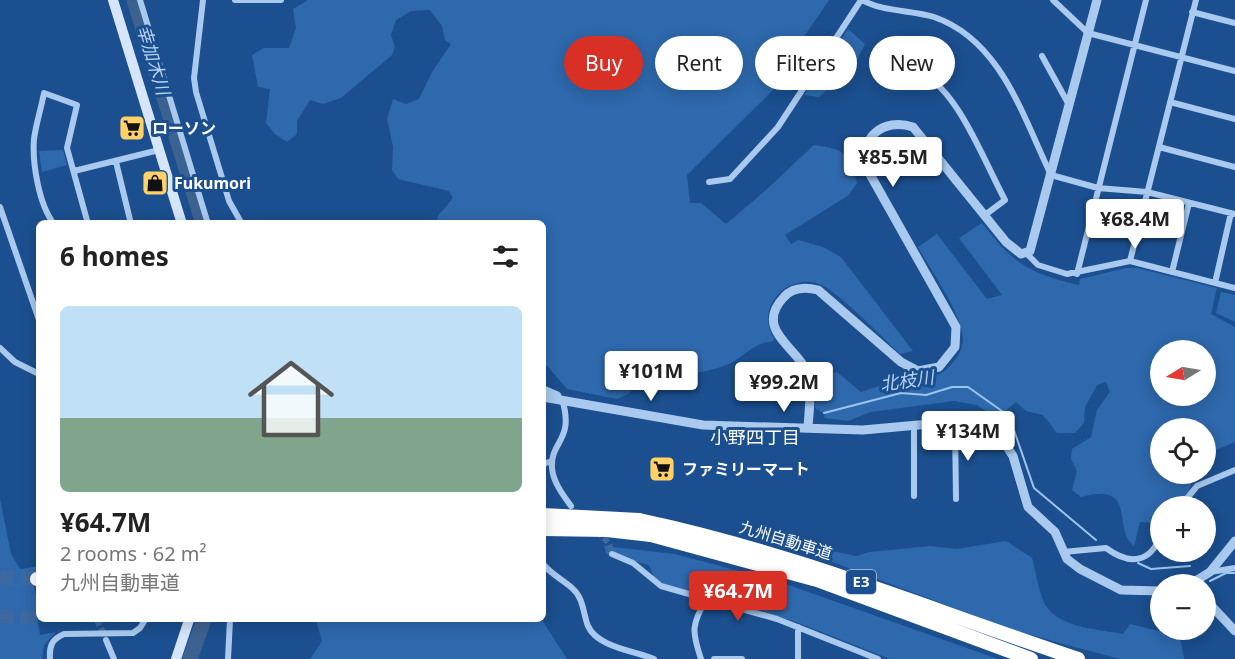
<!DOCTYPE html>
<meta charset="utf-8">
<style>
:root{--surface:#fff;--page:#f6f6f6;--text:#222;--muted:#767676;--line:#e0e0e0;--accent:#d93025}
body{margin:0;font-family:"Noto Sans","Noto Sans JP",sans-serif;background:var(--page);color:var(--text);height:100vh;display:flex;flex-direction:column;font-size:22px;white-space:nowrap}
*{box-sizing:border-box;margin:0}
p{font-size:20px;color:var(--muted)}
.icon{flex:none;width:33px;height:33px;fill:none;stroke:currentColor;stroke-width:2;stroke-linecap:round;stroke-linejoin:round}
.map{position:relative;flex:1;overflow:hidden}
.side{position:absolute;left:36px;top:220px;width:510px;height:402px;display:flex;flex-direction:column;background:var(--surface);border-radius:9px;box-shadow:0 3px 15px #0003}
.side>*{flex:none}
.guide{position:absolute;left:564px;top:36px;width:570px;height:54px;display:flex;gap:12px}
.needle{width:39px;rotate:259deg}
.buttons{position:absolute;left:1150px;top:340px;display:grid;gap:12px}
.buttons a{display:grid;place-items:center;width:66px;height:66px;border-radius:50%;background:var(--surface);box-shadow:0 3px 15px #0003;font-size:30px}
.price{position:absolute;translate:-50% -51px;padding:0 14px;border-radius:6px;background:#fff;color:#222;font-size:20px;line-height:39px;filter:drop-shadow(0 2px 3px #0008)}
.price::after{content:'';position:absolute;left:50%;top:36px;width:18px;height:14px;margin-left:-9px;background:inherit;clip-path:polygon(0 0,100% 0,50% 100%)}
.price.current{background:var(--accent);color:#fff}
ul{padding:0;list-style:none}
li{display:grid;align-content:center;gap:12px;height:318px;padding:0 24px}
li+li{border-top:2px solid var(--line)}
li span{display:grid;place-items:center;height:186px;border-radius:9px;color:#555}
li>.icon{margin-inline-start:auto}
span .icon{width:108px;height:108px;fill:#fffc;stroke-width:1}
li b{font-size:26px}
h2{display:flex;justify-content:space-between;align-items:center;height:72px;padding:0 24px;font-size:26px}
.pill{padding:0 21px;border-radius:27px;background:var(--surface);box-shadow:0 3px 15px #0003;font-size:21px;line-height:54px}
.pill.current{background:var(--accent);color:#fff}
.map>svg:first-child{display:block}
</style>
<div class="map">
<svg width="1235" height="659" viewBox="0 0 1235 659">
<rect width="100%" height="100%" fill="#1b4f8f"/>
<path fill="#2e69ad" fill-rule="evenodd" d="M308,0H829L805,35L797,61L771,92L687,175L690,203H701L726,224L766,190L814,145C844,149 851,153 857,183L849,195L785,235L791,244L798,240L823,247L841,257L913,351L900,354C883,338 838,291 819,284C803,278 783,285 774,300C765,312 767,327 774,339L772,342C756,341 745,356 731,363C704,375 676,375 647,376L628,394L617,399L567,389L543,361V224L436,223L438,216L453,198L449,191L398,179L392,170L393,147L387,119L393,99L406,104L419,99L432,72L451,44L445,40L442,26L430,10L411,11L396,20L391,35L395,47L392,55L341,98L323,104L310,100L297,121V134L287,142L275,134L266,123L270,89L258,87L252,55L264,48H289L296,28L293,9Z
M848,29L865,44L852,69L819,97L804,95Z
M63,150L67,165L42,172L39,151Z
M982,223C1012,263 1029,273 1079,285L1080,279L1126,268H1137L1217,288L1211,314L1235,327V442L1209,453L1206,457V429H1161V474H1195L1187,496L1177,507H1161V523L1140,522L1134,546C1111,529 1139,481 1081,497L1072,490L1077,471L1071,459L1072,449L1091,437L1097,410L1110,392L1106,382L1097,385L1085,407L1084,423L1075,433H1057L1043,415L1026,411L1016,402L1002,414L989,413L977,405L954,401L871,412L848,421L824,418L825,414L815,408L816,381L825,375L837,372L861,392L885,384L904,373C919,377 936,380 948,368C956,360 963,350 963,339C962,313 931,271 918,247L937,234L987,299L1002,295L959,238ZM1161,351H1206V396H1161Z
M1221,292L1235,295V322L1216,313Z
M0,499L11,554L20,569L39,566V575L32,576L36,596H39L37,616L40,635L56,632L44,645L42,659H0Z
M1006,541L1032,558C1036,572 1038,588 1043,600C1054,628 1097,629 1123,634L1130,624L1180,636L1184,659H1120L1067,645L1007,628L814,555L812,547L856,556L870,552L930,546L957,549Z
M604,546L675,554L780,582L998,659H890L796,622L664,584L654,577L649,565L606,554Z
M316,620H542L567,659H310L322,641Z"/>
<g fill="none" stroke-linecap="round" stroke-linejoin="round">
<path stroke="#9cc4f0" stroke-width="2" d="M824,413L901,393L926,395L952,387H968L1009,416L1034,488L1096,540
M1138,563L1151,569L1190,566
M1210,581L1226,573H1235"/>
<path stroke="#3c6290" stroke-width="15" d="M134,0L203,224
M190,659L204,620"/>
<path stroke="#3d69a0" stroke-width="6" stroke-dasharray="6 3" stroke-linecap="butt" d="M597,532L609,543L612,554
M97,620L105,637"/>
<path stroke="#3d69a0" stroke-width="14" stroke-dasharray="14 7" stroke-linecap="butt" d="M0,577L37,579
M0,616L39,618"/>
<path stroke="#a9c9ee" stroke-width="6" d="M140,0L208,224
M203,0L194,78L196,92L229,201L242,224
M235,0H281
M862,0C883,12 911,10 934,17C1001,40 1023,117 1051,175L1098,188L1147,192L1235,214
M1053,0L1088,33L1235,71
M1192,12L1235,23
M1042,56L1069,105
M882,66C899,68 916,70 930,79C961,99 987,167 1005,200L985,215
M1170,102L1235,119
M1159,147L1235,167
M116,162L131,224
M74,171L159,150
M709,182L730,179L778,127L861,0
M0,207L39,320
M54,224C39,205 32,163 34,139C36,124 41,109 44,93L77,105L67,148L88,224
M1026,253L1038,265L1067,274L1130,261L1235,288
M1130,261L1196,0
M1172,272L1189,203
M1077,274L1146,0
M1215,283L1231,213
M0,348L15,362L39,374
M562,399C575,441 550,441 552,468C553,482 563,495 571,506
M914,424V496
M955,425L956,499
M543,464L552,461
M1180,507L1197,486L1235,470
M1063,552L1106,548C1129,565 1150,564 1161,535
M612,554L633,563L661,586L777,619L878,659
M543,564C552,575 562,579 572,588C584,598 583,614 588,626C597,647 635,651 654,659
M1210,572L1235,568
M798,627V659
M106,640L114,659
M50,659C49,646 52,639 64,634L133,633L140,628L145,620
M228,659L230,620
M701,659C692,632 691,625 706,600
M714,659H742"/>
<path stroke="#a9c9ee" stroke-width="9" d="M543,390L557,396
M543,397L703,425L863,430L929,424L985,430L1003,441L1013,456L1028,507L1055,532L1067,559L1080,569L1121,590L1161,591
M808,427C809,411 812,392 808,376C801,348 752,331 784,297C793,287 806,287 818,290L901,362L918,371L939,367L955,347L956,327L867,169C858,138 883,117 913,127L1006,242L1021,254L1030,251L1097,0
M1189,585L1210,572L1235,541
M1206,600L1235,631"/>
<path stroke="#d6e6fa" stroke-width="10" d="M113,0L182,224
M176,659L189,620"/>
<path stroke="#fff" stroke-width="14" d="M639,520C792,552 931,610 1078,659
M651,535L817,580L1031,659
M37,579H39"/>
<path stroke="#fff" stroke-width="14" d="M543,515L639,520
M543,529L607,530L651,535"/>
</g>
<defs>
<symbol id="supermarket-square" viewBox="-11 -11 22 22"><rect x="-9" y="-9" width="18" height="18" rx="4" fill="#ffd166" stroke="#1b4f8f"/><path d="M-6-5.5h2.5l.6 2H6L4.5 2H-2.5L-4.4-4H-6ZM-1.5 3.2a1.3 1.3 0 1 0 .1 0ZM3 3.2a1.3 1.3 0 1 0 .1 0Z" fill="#111"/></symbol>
<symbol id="shop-square" viewBox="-11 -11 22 22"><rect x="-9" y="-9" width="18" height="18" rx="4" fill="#ffd166" stroke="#1b4f8f"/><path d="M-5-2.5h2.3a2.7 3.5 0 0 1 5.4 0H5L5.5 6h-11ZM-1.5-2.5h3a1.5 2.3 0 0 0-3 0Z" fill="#111"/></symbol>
</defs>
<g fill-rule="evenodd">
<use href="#supermarket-square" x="117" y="113" width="30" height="30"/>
<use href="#shop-square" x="140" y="168" width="30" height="30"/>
<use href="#supermarket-square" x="647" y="454" width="30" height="30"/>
</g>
<g text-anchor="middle" stroke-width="6" stroke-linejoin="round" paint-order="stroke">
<rect fill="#1b4f8f" stroke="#bbcadd" stroke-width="1.5" x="846" y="570" width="30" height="24" rx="4.5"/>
<g font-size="15" font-weight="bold" fill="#fff">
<text x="861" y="587">E3</text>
</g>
<g font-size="16" font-weight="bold" fill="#fff" stroke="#1b4f8f" text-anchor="start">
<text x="152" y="134">ローソン</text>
<text x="174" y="189">Fukumori</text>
<text x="682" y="475">ファミリーマート</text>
</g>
<g font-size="16" fill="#fff" stroke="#1b4f8f">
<text transform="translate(786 540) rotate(17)" y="6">九州自動車道</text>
</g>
<g font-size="18" font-style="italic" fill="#b5d3f5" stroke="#1b4f8f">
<text transform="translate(153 60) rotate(73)" y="6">幸加木川</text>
<text transform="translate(907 381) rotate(-8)" y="6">北枝川</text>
</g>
<g font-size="18" fill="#fff" stroke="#1b4f8f">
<text x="755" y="444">小野四丁目</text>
</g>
</g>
</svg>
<div class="buttons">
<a><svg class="needle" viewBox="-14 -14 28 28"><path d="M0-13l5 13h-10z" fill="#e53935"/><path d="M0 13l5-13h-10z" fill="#767676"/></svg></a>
<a><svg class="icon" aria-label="locate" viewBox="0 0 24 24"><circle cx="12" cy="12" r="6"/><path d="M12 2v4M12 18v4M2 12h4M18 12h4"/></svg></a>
<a>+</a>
<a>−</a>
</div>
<b class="price" style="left:893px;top:188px">¥85.5M</b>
<b class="price" style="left:1135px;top:250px">¥68.4M</b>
<b class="price" style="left:651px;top:402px">¥101M</b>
<b class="price" style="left:784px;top:413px">¥99.2M</b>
<b class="price" style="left:968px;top:462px">¥134M</b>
<b class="price current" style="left:738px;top:622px">¥64.7M</b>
<div class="guide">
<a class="pill current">Buy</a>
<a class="pill">Rent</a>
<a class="pill">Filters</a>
<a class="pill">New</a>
</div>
<section class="side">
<h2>6 homes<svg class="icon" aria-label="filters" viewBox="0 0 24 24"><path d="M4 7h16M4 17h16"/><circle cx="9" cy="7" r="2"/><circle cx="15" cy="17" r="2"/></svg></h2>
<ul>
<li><span style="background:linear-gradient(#bfe0f5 60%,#7fa58c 0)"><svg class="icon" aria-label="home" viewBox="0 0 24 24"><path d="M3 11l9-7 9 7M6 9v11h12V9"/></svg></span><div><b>¥64.7M</b><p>2 rooms · 62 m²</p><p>九州自動車道</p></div></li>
</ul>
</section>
</div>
